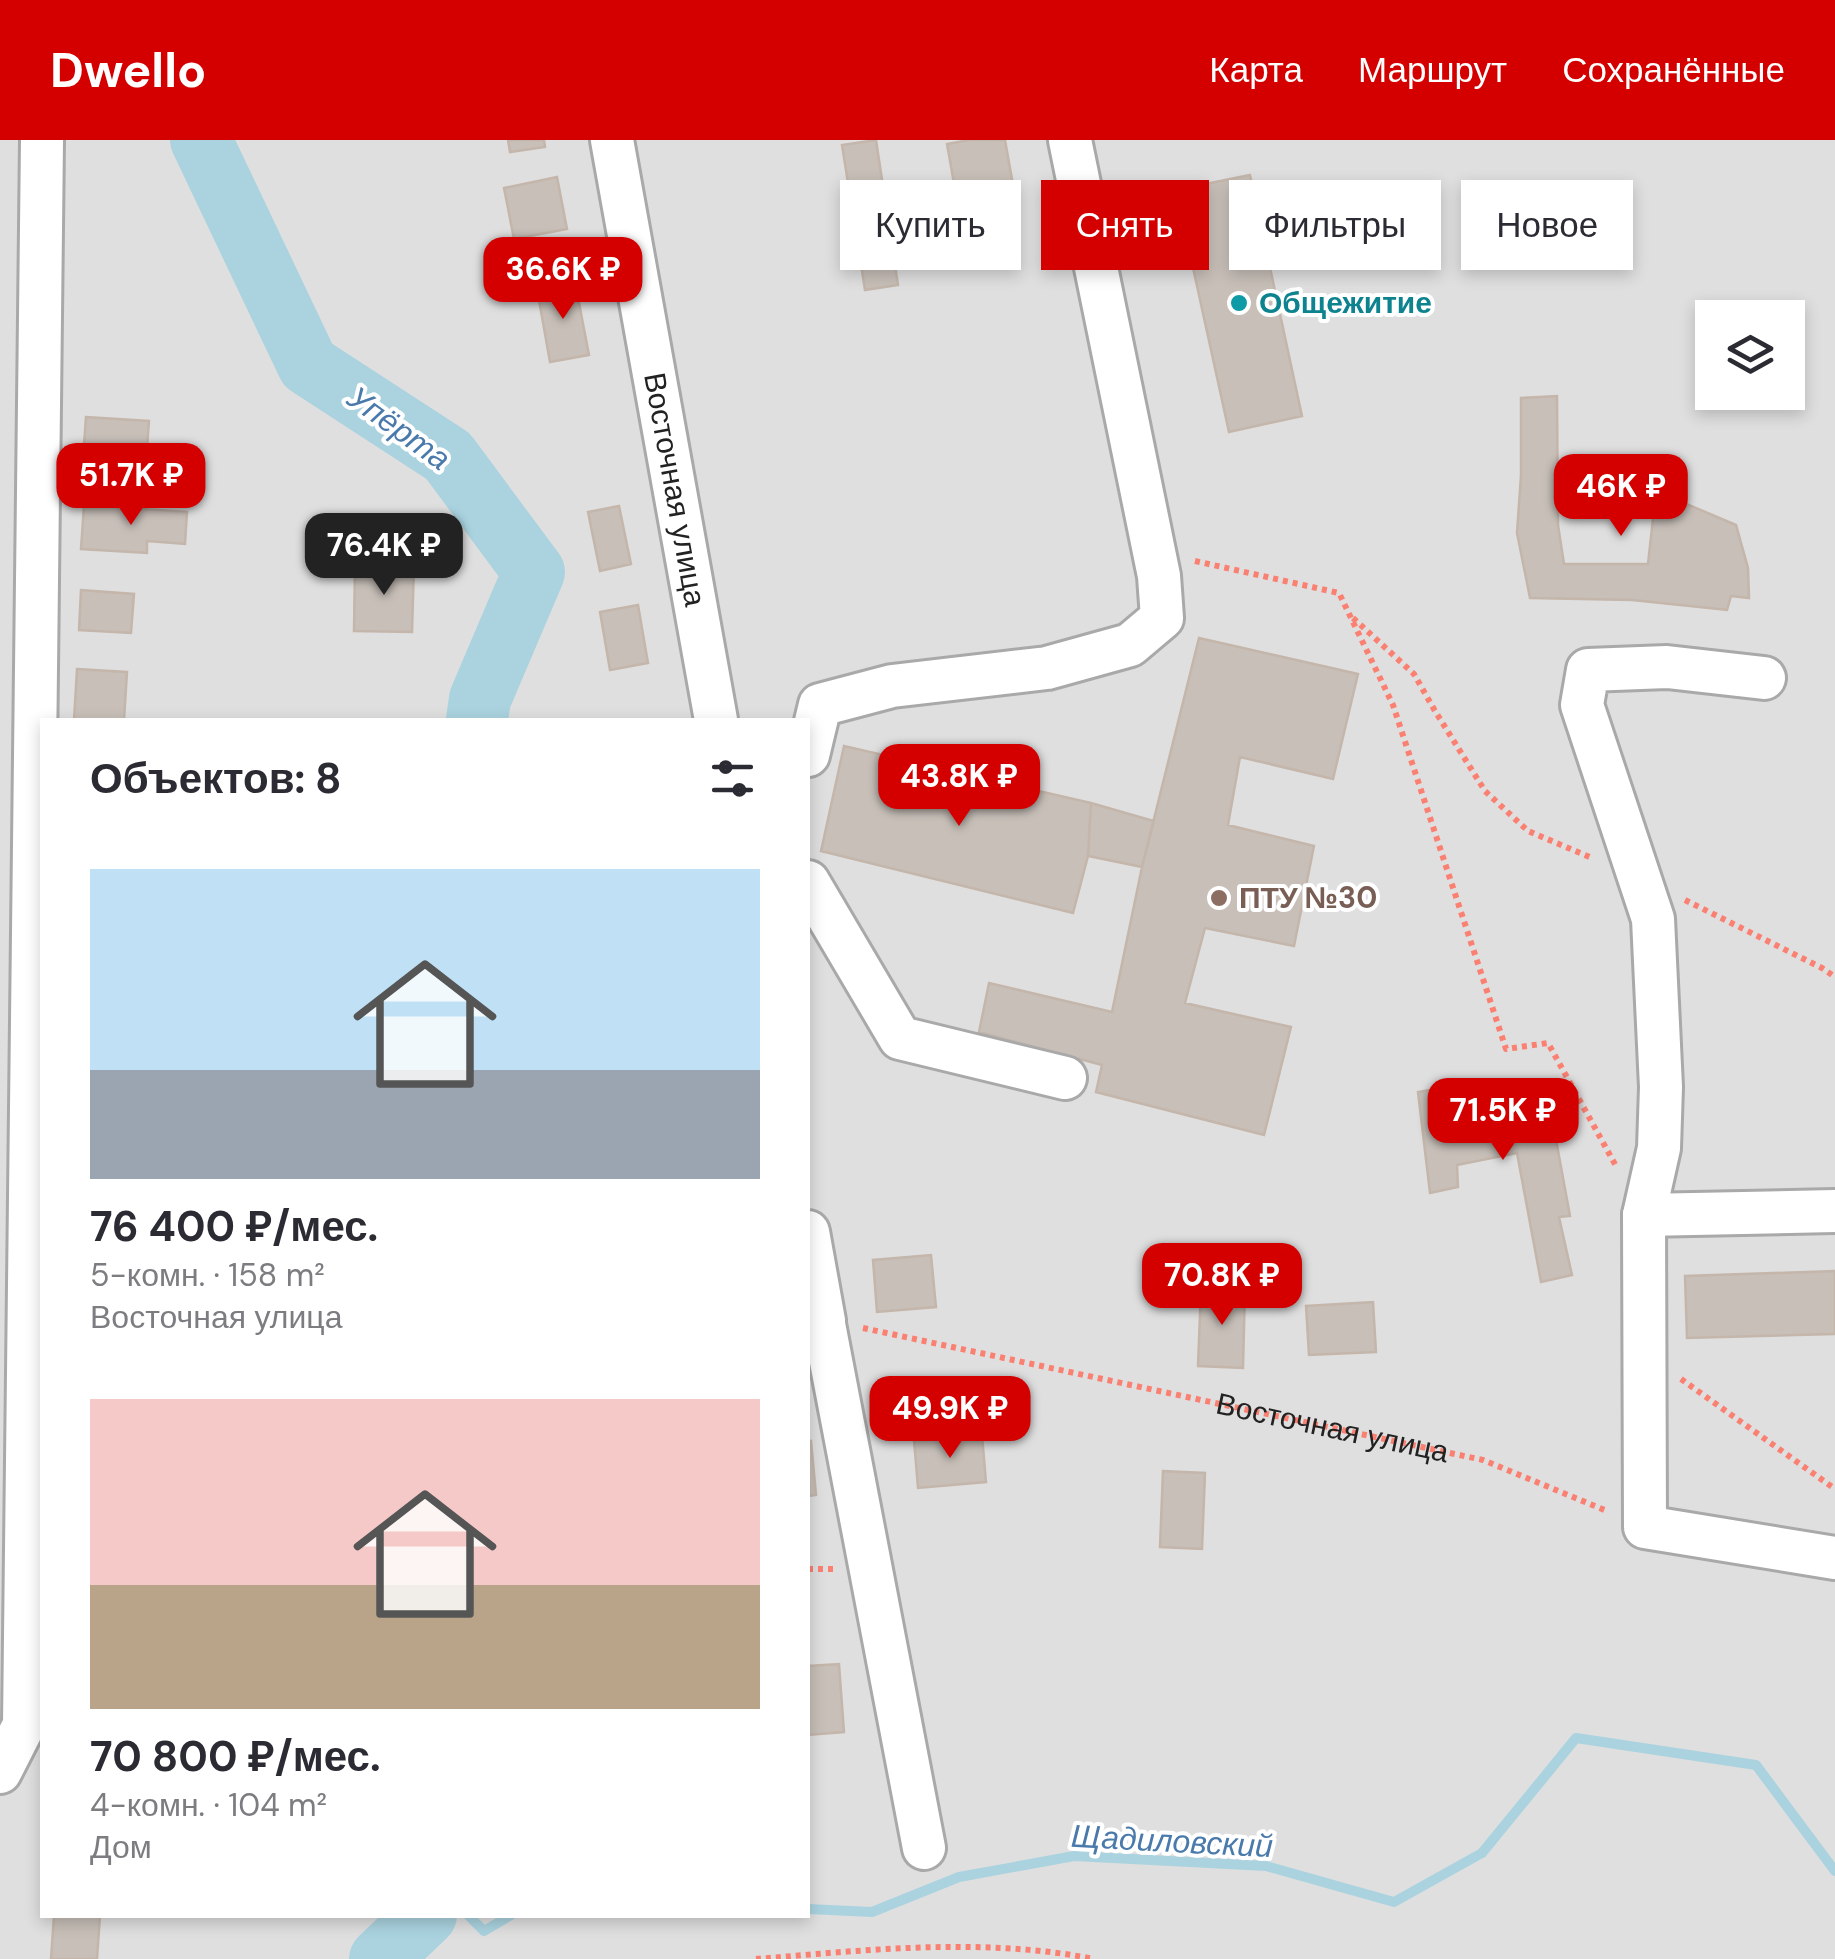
<!DOCTYPE html>
<html lang="ru">
<meta charset="utf-8">
<style>
:root{--surface:#fff;--page:#f7f7f7;--text:#2b2b33;--muted:#7c7c81;--accent:#d40000}
body{margin:0;font-family:"DM Sans",sans-serif;background:var(--page);color:var(--text);height:100vh;display:flex;flex-direction:column;font-size:38px;white-space:nowrap}
*{box-sizing:border-box;margin:0}
p{font-size:32px;color:var(--muted)}
.icon{flex:none;width:55px;height:55px;fill:none;stroke:currentColor;stroke-width:2;stroke-linecap:round;stroke-linejoin:round}
.map{position:relative;flex:1;overflow:hidden}
.drawer{position:absolute;left:40px;top:578px;width:770px;height:1200px;display:flex;flex-direction:column;background:var(--surface);border-radius:0px;box-shadow:0 5px 15px #0003}
.drawer>*{flex:none}
.guide{position:absolute;left:840px;top:40px;width:845px;height:90px;display:flex;gap:20px}
.fabs{position:absolute;left:1695px;top:160px;display:grid;gap:20px}
.fabs a{display:grid;place-items:center;width:110px;height:110px;border-radius:0px;background:var(--surface);box-shadow:0 5px 15px #0003;font-size:50px}
.price{position:absolute;translate:-50% -85px;padding:0 22px;border-radius:20px;background:var(--accent);color:#fff;font-size:32px;line-height:65px;filter:drop-shadow(0 2px 5px #0008)}
.price::after{content:'';position:absolute;left:50%;top:60px;width:30px;height:22px;margin-left:-15px;background:inherit;clip-path:polygon(0 0,100% 0,50% 100%)}
.price.on{background:#222;color:#fff}
ul{padding:0;list-style:none}
li{display:grid;align-content:center;gap:20px;height:530px;padding:0 50px}
li span{display:grid;place-items:center;height:310px;border-radius:0px;color:#555}
li>.icon{margin-inline-start:auto}
span .icon{width:180px;height:180px;fill:#fffc;stroke-width:1}
li b{font-size:42px}
h2{display:flex;justify-content:space-between;align-items:center;height:120px;padding:0 50px;font-size:42px}
.tag{padding:0 35px;border-radius:0px;background:var(--surface);box-shadow:0 5px 15px #0003;font-size:35px;line-height:90px}
.tag.on{background:var(--accent);color:#fff}
header{display:flex;align-items:center;gap:60px;box-sizing:border-box;height:140px;padding:0 50px;background:var(--accent);color:#fff}
header strong{font-size:48px}
nav{display:flex;gap:55px;margin-inline-start:auto;font-size:35px}
.map>svg:first-child{display:block}
</style>
<header>
<strong>Dwello</strong>
<nav><a>Карта</a><a>Маршрут</a><a>Сохранённые</a></nav>
</header>
<div class="map">
<svg width="1835" height="1819" viewBox="0 0 1835 1819">
<rect width="100%" height="100%" fill="#f2efe9"/>
<path fill="#e0dfdf" fill-rule="evenodd" d="M0,0H1835V1819H0ZM1712,178H1788V252H1712ZM42,580H808V1775H42Z"/>
<g fill="none" stroke-linecap="round" stroke-linejoin="round">
<path stroke="#aad3df" stroke-width="10" d="M808,1769L872,1772L959,1737L1074,1716L1266,1726L1394,1762L1482,1713L1576,1598L1756,1625L1835,1731
M468,1775L484,1791L511,1775"/>
<path stroke="#aad3df" stroke-width="62" d="M201,0L308,225L448,316L534,432L480,559L477,580
M380,1819L426,1775"/>
</g>
<path fill="#c7bfb8" stroke="#c4b6ab" stroke-width="2.5" d="M508,0H544L545,7L510,12Z
M876,0L898,145L865,150L842,5Z
M969,0H1005L1015,56L958,66L947,4Z
M1250,35L1302,276L1229,292L1176,50Z
M557,37L567,89L514,99L504,48Z
M575,142L589,215L550,222L537,149Z
M1557,256L1558,385L1564,424H1648L1656,351L1736,385L1748,428L1749,458L1731,456L1727,470L1632,460L1530,458L1517,393L1521,335V258Z
M86,277L149,281L146,322L83,318Z
M84,365L187,372L185,404L147,401V413L81,409Z
M619,366L631,424L600,431L588,372Z
M355,424L414,425L412,492L354,491Z
M81,450L134,454L131,493L79,490Z
M638,465L648,523L610,530L600,472Z
M1199,498L1358,534L1333,639L1240,617L1228,685L1314,706L1294,806L1205,788L1185,863L1291,887L1264,995L1096,952L1102,925L979,892L989,843L1112,872L1142,727Z
M77,529L127,532L124,580H74Z
M844,606L1091,663L1088,716L1073,773L821,711Z
M1091,663L1154,681L1142,727L1088,716Z
M1448,947L1452,986L1474,981L1471,960L1498,953L1503,974L1550,967L1570,1076L1559,1077L1572,1135L1541,1142L1517,1013L1457,1025L1458,1047L1430,1053L1418,952Z
M931,1115L936,1167L877,1172L873,1120Z
M1835,1131V1194L1687,1198L1685,1136Z
M1201,1148L1245,1149L1243,1228L1198,1226Z
M1373,1162L1376,1212L1309,1215L1306,1166Z
M982,1295L986,1342L918,1348L914,1300Z
M811,1301L816,1355L808,1356V1302Z
M1163,1331L1205,1333L1202,1409L1160,1407Z
M839,1524L844,1592L808,1595V1526Z
M54,1775H100L97,1819H51Z"/>
<g fill="none" stroke-linecap="round" stroke-linejoin="round">
<defs>
<g id="minor">
<path id="s2" d="M612,0L716,580"/>
<path d="M1764,538L1667,527L1588,530L1582,565L1653,779L1661,947L1659,1008L1644,1075L1645,1387L1835,1418"/>
<path d="M808,615L820,565L892,546L1047,528L1130,505L1162,478L1159,436L1070,0"/>
<path d="M808,742L900,898L1065,938"/>
<path d="M1644,1075L1835,1071"/>
<path d="M808,1092L824,1181"/>
<path d="M823,1179L924,1708"/>
<path d="M0,1632L24,1585L42,0"/>
</g>
</defs>
<use href="#minor" stroke="#a9a9a9" stroke-width="48"/>
<g stroke="#fa8072" stroke-width="6" stroke-dasharray="5 5" stroke-linecap="butt">
<path d="M1195,421L1339,453L1393,565L1506,909L1548,903L1616,1026"/>
<path d="M1353,478L1414,534L1435,571L1485,651L1528,691L1592,718"/>
<path d="M1685,760L1822,828L1835,837"/>
<path id="s1" d="M863,1188L1483,1320L1607,1371"/>
<path d="M1681,1239L1835,1349"/>
<path d="M808,1429H834"/>
<path d="M756,1819C868,1810 983,1797 1094,1819"/>
</g>
<use href="#minor" stroke="#fff" stroke-width="42"/>
</g>
<circle fill="#0f9aa8" stroke="#fff" stroke-width="4" cx="1239" cy="163" r="10"/>
<circle fill="#8d6e63" stroke="#fff" stroke-width="4" cx="1219" cy="758" r="10"/>
<g text-anchor="middle" stroke-width="8" stroke-linejoin="round" paint-order="stroke">
<g font-size="30" font-weight="bold" fill="#0d838f" stroke="#fff" text-anchor="start">
<text x="1259" y="173">Общежитие</text>
</g>
<g font-size="30" fill="#222" stroke="#fff">
<text dy="10" stroke="none"><textPath href="#s2" startOffset="355">Восточная улица</textPath></text>
<text dy="10" stroke="none"><textPath href="#s1" startOffset="480">Восточная улица</textPath></text>
</g>
<g font-size="30" font-weight="bold" fill="#785e54" stroke="#fff" text-anchor="start">
<text x="1239" y="768">ПТУ №30</text>
</g>
<g font-size="32" font-style="italic" fill="#4a7aab" stroke="#fff">
<text transform="translate(399 288) rotate(36)" y="11">Упёрта</text>
<text transform="translate(1172 1701) rotate(3)" y="11">Щадиловский</text>
</g>
</g>
</svg>
<div class="fabs">
<a><svg class="icon" aria-label="layers" viewBox="0 0 24 24"><path d="M12 4l9 5-9 5-9-5zM3 14l9 5 9-5"/></svg></a>
</div>
<b class="price" style="left:563px;top:182px">36.6K ₽</b>
<b class="price" style="left:131px;top:388px">51.7K ₽</b>
<b class="price" style="left:1621px;top:399px">46K ₽</b>
<b class="price on" style="left:384px;top:458px">76.4K ₽</b>
<b class="price" style="left:959px;top:689px">43.8K ₽</b>
<b class="price" style="left:1503px;top:1023px">71.5K ₽</b>
<b class="price" style="left:1222px;top:1188px">70.8K ₽</b>
<b class="price" style="left:950px;top:1321px">49.9K ₽</b>
<div class="guide">
<a class="tag">Купить</a>
<a class="tag on">Снять</a>
<a class="tag">Фильтры</a>
<a class="tag">Новое</a>
</div>
<section class="drawer">
<h2>Объектов: 8<svg class="icon" aria-label="filters" viewBox="0 0 24 24"><path d="M4 7h16M4 17h16"/><circle cx="9" cy="7" r="2"/><circle cx="15" cy="17" r="2"/></svg></h2>
<ul>
<li><span style="background:linear-gradient(#bfe0f5 65%,#9aa5b1 0)"><svg class="icon" aria-label="home" viewBox="0 0 24 24"><path d="M3 11l9-7 9 7M6 9v11h12V9"/></svg></span><div><b>76 400 ₽/мес.</b><p>5-комн. · 158 m²</p><p>Восточная улица</p></div></li>
<li><span style="background:linear-gradient(#f6c9c9 60%,#b9a48a 0)"><svg class="icon" aria-label="home" viewBox="0 0 24 24"><path d="M3 11l9-7 9 7M6 9v11h12V9"/></svg></span><div><b>70 800 ₽/мес.</b><p>4-комн. · 104 m²</p><p>Дом</p></div></li>
</ul>
</section>
</div>
